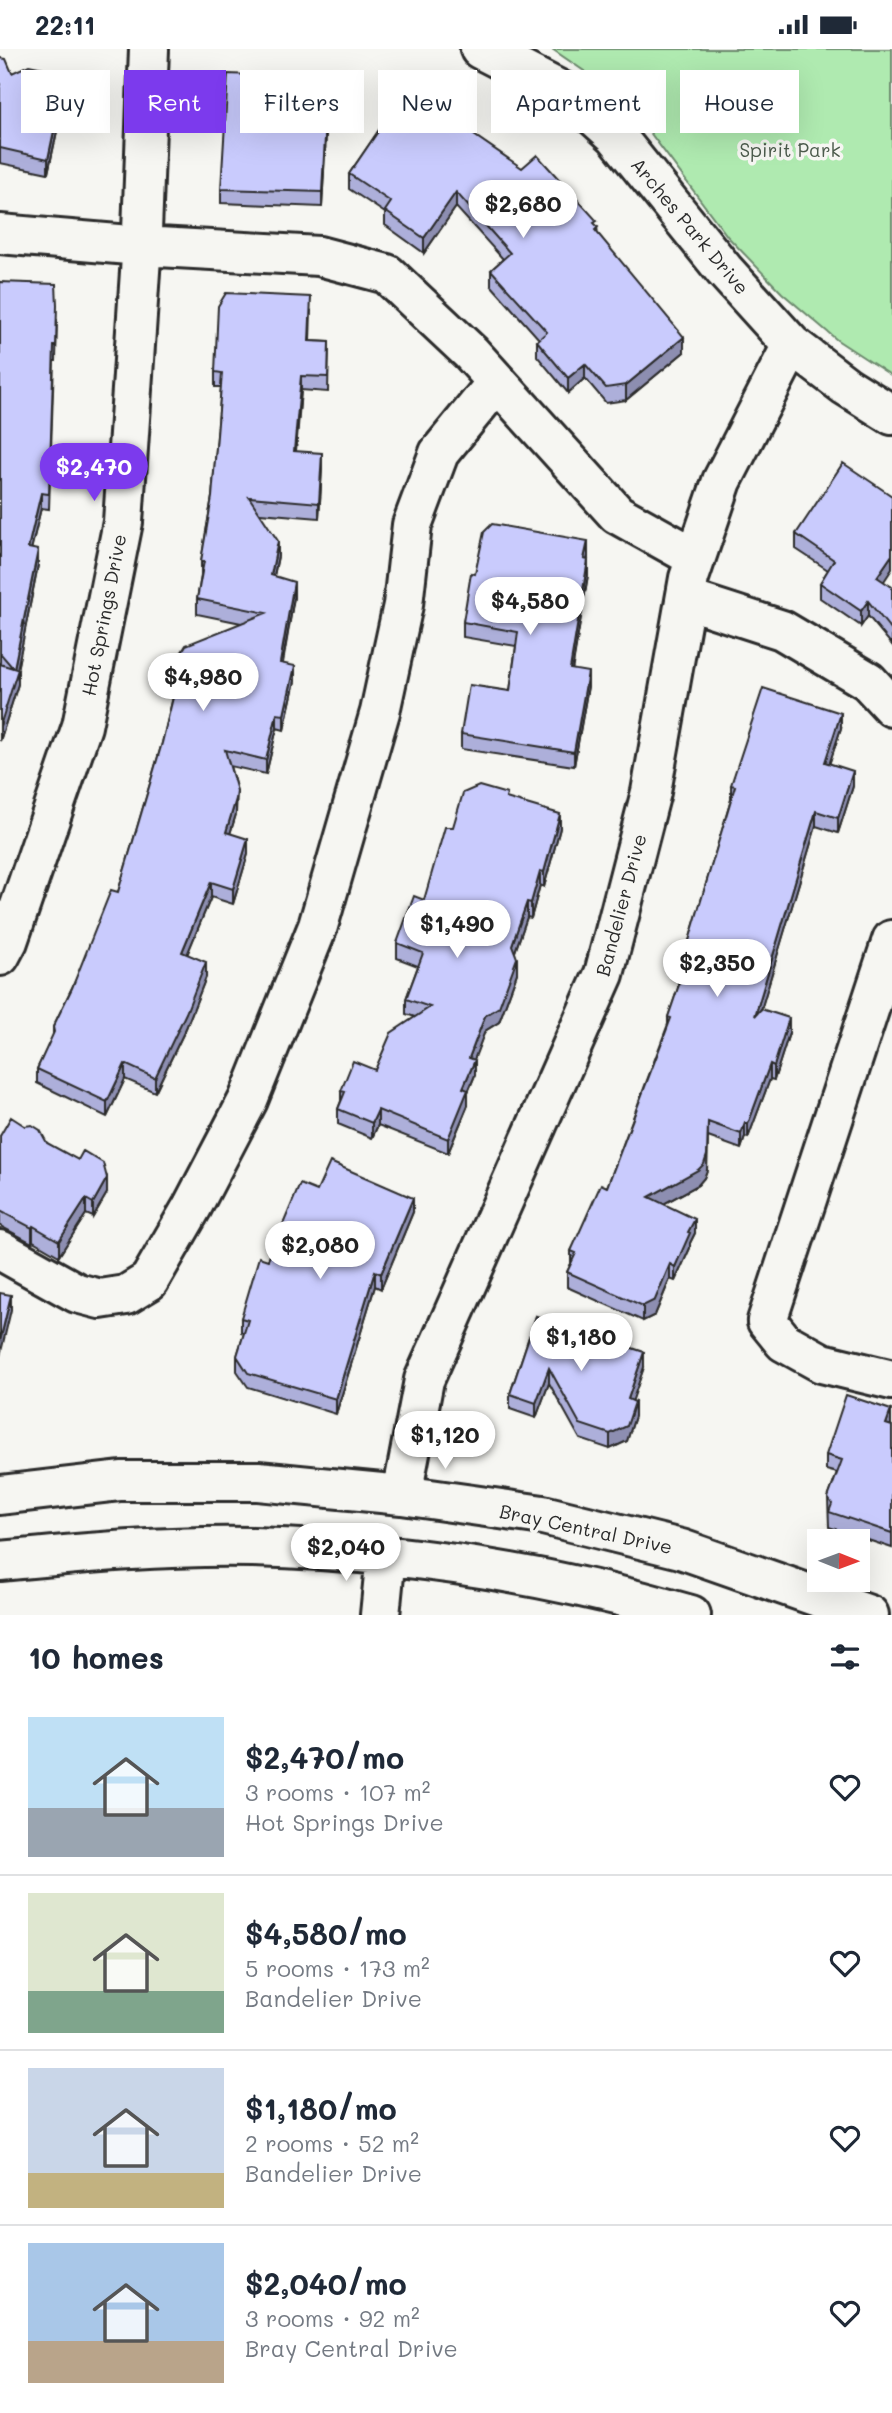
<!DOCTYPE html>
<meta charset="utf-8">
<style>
:root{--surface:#fff;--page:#f2f2f3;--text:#1f2937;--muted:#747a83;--line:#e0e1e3;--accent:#7c3aed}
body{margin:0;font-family:Mali,sans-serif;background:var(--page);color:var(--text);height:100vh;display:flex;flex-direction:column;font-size:26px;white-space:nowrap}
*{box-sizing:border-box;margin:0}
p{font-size:23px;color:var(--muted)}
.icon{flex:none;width:38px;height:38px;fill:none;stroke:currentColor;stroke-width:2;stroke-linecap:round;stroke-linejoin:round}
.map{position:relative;height:1566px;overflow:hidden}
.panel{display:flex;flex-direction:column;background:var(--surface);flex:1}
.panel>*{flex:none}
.guide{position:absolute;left:21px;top:21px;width:850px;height:63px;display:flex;gap:14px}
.needle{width:46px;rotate:91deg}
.buttons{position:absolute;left:807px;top:1480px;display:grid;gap:14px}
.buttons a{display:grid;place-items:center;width:63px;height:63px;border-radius:0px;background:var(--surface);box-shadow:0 7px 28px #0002;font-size:35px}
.price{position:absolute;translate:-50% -60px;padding:0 16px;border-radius:24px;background:#fff;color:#222;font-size:23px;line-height:46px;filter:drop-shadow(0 2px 4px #0008)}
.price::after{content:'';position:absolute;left:50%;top:42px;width:21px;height:16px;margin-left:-10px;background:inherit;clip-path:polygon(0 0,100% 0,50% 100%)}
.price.active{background:var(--accent);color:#fff}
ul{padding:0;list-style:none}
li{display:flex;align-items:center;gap:21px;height:175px;padding:0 28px}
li+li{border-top:2px solid var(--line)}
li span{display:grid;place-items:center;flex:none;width:196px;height:140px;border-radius:0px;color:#555}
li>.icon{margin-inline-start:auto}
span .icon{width:84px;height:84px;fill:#fffc;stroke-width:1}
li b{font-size:30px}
h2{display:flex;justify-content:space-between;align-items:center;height:84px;padding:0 28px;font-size:30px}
.tag{padding:0 24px;border-radius:0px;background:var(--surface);box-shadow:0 7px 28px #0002;font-size:24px;line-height:63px}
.tag.active{background:var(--accent);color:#fff}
.status{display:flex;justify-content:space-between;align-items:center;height:49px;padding:0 35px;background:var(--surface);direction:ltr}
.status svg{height:19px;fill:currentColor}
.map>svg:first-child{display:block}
</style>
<div class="status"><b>22:11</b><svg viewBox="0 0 49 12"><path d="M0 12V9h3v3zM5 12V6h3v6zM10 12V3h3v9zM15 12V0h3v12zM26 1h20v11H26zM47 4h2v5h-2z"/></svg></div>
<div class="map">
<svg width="892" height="1566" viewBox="0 0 892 1566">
<rect width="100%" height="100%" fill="#f6f6f2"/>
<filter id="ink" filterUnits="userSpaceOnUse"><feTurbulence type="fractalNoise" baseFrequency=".0143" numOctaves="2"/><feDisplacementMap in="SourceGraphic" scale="14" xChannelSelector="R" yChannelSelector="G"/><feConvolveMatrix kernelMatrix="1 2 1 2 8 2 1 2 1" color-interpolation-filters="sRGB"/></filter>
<g filter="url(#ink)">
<path fill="#afeab0" stroke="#6d8a6e" stroke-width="2" d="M552,0H892V327L837,291L782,244L728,188L625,50Z"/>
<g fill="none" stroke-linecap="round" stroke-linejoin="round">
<defs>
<path id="minor" d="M480,0L573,48L616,87L724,221L792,296L846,337L892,366
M0,185L141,197L319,207L387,225L471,304L617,465L696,509
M686,550L782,581L868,632L892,658
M892,891L767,1272L784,1293L822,1314L892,1331
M0,907L8,892L82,677L123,473L141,208L149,0
M0,1201L77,1244L100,1250L126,1246L149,1232L192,1158L248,1051L318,877L380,663L403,556L412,476L439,404L497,333
M0,1446L121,1432H258L402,1446L543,1466L681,1500L869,1566
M402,1446L424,1331L604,925L651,743L689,529L722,432L792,296
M0,1512C84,1504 169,1496 253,1498C401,1502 550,1525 691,1566
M380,1566L386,1506"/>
</defs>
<use href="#minor" stroke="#2b2b2b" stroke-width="44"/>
<use href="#minor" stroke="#f6f6f2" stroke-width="38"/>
</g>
<path fill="#adafda" stroke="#2b2b2b" stroke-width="2" d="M0,9L12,24L48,27L65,45L48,124L0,114Z
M298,32L328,48L322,158L221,154V140Z
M407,40L597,177L598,186L684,303L626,351L606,354L585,329L568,344L537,307V292L539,290L491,236V221L503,210L456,158L424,204L385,176V164L349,140V125Z
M0,233L57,271L56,312H54L49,460L41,459L31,500L38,516L17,620L18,635L0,692Z
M311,262L310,292L329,293L328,343L301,341L296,402L322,419L319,469L259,464L278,507L274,527L294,548L283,614L295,632L284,681L277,679L266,725L230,717L237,742L236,765L230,785L248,805L233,855L211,848L187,905L206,928L186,979L155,1043L125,1030L107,1068L37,1034V1020L53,987V978L118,843L162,694L180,619V606L241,574L197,565V550L201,527V512L212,448L221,338H215V323Z
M796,485L892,538V596L868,567L861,577L820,549V534L828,521L796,500Z
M588,507V526L572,620L588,637L574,717L461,700V685L510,642L516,597L463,588V573L475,525Z
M841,679L829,715L853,737L838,784L816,777L761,960L789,984L774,1031L770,1030L748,1089L745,1088L741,1100L708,1088L707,1121L704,1129L698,1136L663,1155L695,1184L690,1194V1199L675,1232L670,1230L655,1266L643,1272L567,1238V1223L571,1215V1202L607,1138L668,975V968L678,939V929L731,751V736Z
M507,750L560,779L544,838L540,836L531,869L527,868L515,903L517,924L499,973L485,982L473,1011L475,1026L468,1043V1056L448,1104L378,1076L372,1089L338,1075V1060L341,1052V1042L375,1021L415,968L406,965V950L418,917L397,909V894L424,851L453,778Z
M0,1087L47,1094L107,1144L93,1168L86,1165L59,1207L33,1192L32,1194L0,1177Z
M317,1142L413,1163L381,1240L375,1237L336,1365L248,1338L237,1322V1307L244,1284L241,1283V1269L268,1211Z
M536,1267L644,1318L632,1352L635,1367L627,1392L610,1400L580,1390L549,1334L536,1369L510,1360V1345Z
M891,1376L892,1377V1499L829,1478L828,1449L837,1424L826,1421V1406Z"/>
<path fill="#8d8eb1" stroke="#2b2b2b" stroke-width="2" d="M65,30V45L48,124V110Z
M328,33V48L322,158V143Z
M456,143V158L424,204V189Z
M684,288V303L626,351V336Z
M585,315V329L568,344V329Z
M301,327V341L294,417V402Z
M322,404V419L319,469V454Z
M41,444V459L28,514V499Z
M278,492V507L271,541V526Z
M588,492V507L584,525V510Z
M38,501V516L15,631L18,620V635L0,692V677L14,619Z
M892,506V520L877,543V528Z
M588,511V526L570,634V620Z
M294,533V548L280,628V614Z
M868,552V567L861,577V562Z
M295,617V632L284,681V666Z
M588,623V637L574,717V703Z
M841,664V679L825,728V713Z
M277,665V679L266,725V711Z
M853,722V737L838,784V769Z
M236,750V765L226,798V783Z
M816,762V777L755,981V967Z
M560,765V779L544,838V823Z
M248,790V805L233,855V840Z
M540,822V836L531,869V854Z
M211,833V848L182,918V903Z
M527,853V868L512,911V896Z
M517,909V924L499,973L485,982L469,1024V1009L485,967Z
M206,913V928L186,979L155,1043V1029Z
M789,969V984L774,1031V1017Z
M475,1011V1026L468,1043V1056L448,1104V1090L463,1039Z
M125,1015V1030L107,1068V1053Z
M770,1015V1030L748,1089V1075Z
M378,1061V1076L372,1089V1074Z
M708,1073L707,1121L704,1129L698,1136L649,1163V1148Z
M745,1074V1088L741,1100V1085Z
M107,1129V1144L93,1168V1154Z
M413,1149V1163L381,1240V1225Z
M86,1150V1165L59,1207V1192Z
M695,1170V1184L690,1194V1199L675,1232V1218L688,1183Z
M33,1177V1192L32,1194V1179Z
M670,1215V1230L655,1266L643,1272V1257Z
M375,1222V1237L336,1365V1350Z
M11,1246V1261L0,1307V1292Z
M644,1303V1318L628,1365V1350Z
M549,1319V1334L536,1369V1354Z
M635,1353V1367L627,1392L610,1400V1385Z
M891,1361V1375L886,1389V1375Z"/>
<path fill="#c9cbfd" stroke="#2b2b2b" stroke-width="2" d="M0,9L6,10L12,24L29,16L43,19L48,27L65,30L48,110L0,99Z
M228,25L298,28V32L328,33L322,143L221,140Z
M407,40L522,119L537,106L597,172L594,174L598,178L595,181L684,288L626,336L606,339L585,315L568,329L537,292L547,283L491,221L510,204L456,143L424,189L385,162L391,153L349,125Z
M0,233L56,235L57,256L56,297H54L49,445L41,444L28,499L38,501L14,619L18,620L0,677V615L13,619L0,604Z
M226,244L311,248L309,292L329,293L328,328L301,327L294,402L322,404L319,454L249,448L278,492L271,526L294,533L280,614L295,617L284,666L277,665L266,711L225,701L237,742L236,750L226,783L248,790L233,840L211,833L182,903L206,913L186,964L155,1029L125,1015L107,1053L37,1020L54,983L53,978L72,939L111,841L118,843L162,694L182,611L180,606L186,596L266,564L197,550L204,512H201L212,448L222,324L215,323L218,257Z
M843,414L892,447V506L877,528L892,538V582L868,552L861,562L820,534L834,511L796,485Z
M492,475L588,492L584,510L588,511L570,620L588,623L574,703L461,685L469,636L510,642L518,583L463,573L471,524L475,525L484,483Z
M763,639L841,664L825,713L853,722L838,769L816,762L755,967L761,960L789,969L774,1017L770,1015L748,1075L745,1074L741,1085L708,1073L707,1106L704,1115L698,1121L649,1148L695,1170L688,1183L690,1184L675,1218L670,1215L655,1251L643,1257L567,1223L576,1204L571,1202L601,1135L607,1138L671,969L668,968L681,930L678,929L735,737L731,736Z
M479,737L507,745L506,749L560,765L544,823L540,822L531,854L527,853L512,896L517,909L499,958L485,967L469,1009L475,1011L463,1039L468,1041L448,1090L378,1061L372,1074L338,1060L345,1043L341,1042L353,1012L375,1021L391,984L430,958L406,950L423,904L397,894L414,847L424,851L445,778H453L463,744Z
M11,1068L25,1077L32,1076L40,1081L47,1094L78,1111L83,1102L103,1114L107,1129L93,1154L86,1150L59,1192L33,1177L32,1179L0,1162V1087Z
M330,1113L413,1149L381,1225L375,1222L336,1350L248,1324L237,1307L248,1271L241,1269L259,1208L268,1211L300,1135L317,1142Z
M0,1244L11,1246L0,1292Z
M536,1267L644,1303L628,1350L635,1353L627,1377L610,1385L580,1375L549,1319L536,1354L510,1345Z
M846,1346L891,1361L886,1375L892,1377V1484L829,1463L832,1455L828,1449L842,1411L826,1406Z"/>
</g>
<g text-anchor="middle" stroke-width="7" stroke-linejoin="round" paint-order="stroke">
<g font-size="19" fill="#4c5b4c" stroke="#f6f6f2">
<text x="790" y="108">Spirit Park</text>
</g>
<g font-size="19" fill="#2b2b2b" stroke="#f6f6f2">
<text transform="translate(690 177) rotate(50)" y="7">Arches Park Drive</text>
<text transform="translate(104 566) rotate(-79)" y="7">Hot Springs Drive</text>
<text transform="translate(621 856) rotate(-75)" y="7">Bandelier Drive</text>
<text transform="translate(586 1480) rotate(12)" y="7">Bray Central Drive</text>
</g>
</g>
</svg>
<div class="buttons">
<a><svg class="needle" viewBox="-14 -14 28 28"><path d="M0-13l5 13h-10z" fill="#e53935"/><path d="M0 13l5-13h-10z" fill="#747a83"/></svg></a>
</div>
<b class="price" style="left:523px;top:191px">$2,680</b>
<b class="price active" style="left:94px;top:454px">$2,470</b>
<b class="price" style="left:530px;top:588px">$4,580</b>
<b class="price" style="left:203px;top:664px">$4,980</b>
<b class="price" style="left:457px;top:911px">$1,490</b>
<b class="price" style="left:717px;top:950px">$2,350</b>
<b class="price" style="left:320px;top:1232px">$2,080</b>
<b class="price" style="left:581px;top:1324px">$1,180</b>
<b class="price" style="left:445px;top:1422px">$1,120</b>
<b class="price" style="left:346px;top:1534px">$2,040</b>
<div class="guide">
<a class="tag">Buy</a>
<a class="tag active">Rent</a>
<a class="tag">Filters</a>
<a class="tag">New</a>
<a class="tag">Apartment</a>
<a class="tag">House</a>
</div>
</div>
<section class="panel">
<h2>10 homes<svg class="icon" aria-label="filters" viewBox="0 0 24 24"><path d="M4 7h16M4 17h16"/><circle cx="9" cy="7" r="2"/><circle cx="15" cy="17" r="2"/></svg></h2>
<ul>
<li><span style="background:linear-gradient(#bfe0f5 65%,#9aa5b1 0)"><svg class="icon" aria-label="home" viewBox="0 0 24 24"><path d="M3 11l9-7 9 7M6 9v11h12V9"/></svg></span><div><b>$2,470/mo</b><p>3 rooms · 107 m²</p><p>Hot Springs Drive</p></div><svg class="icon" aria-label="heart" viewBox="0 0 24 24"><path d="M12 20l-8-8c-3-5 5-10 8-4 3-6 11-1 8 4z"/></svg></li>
<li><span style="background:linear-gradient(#dfe7d0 70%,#7fa58c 0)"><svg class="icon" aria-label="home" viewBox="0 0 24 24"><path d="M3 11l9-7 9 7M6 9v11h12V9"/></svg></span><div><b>$4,580/mo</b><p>5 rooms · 173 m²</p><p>Bandelier Drive</p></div><svg class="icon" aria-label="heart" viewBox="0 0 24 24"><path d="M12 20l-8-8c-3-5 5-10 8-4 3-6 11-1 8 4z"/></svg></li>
<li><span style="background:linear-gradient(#c9d6e8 75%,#c2b280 0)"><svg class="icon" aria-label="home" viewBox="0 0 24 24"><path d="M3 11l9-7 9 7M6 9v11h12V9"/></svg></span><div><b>$1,180/mo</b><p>2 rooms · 52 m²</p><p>Bandelier Drive</p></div><svg class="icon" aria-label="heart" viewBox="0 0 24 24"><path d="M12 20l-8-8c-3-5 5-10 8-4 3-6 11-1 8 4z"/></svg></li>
<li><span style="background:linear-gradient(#a9c7e8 70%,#b9a48a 0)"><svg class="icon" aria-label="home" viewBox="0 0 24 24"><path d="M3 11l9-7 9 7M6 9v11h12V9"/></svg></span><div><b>$2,040/mo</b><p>3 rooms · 92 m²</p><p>Bray Central Drive</p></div><svg class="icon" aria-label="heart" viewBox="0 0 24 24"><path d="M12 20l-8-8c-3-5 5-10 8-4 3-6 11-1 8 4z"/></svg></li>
</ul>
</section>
